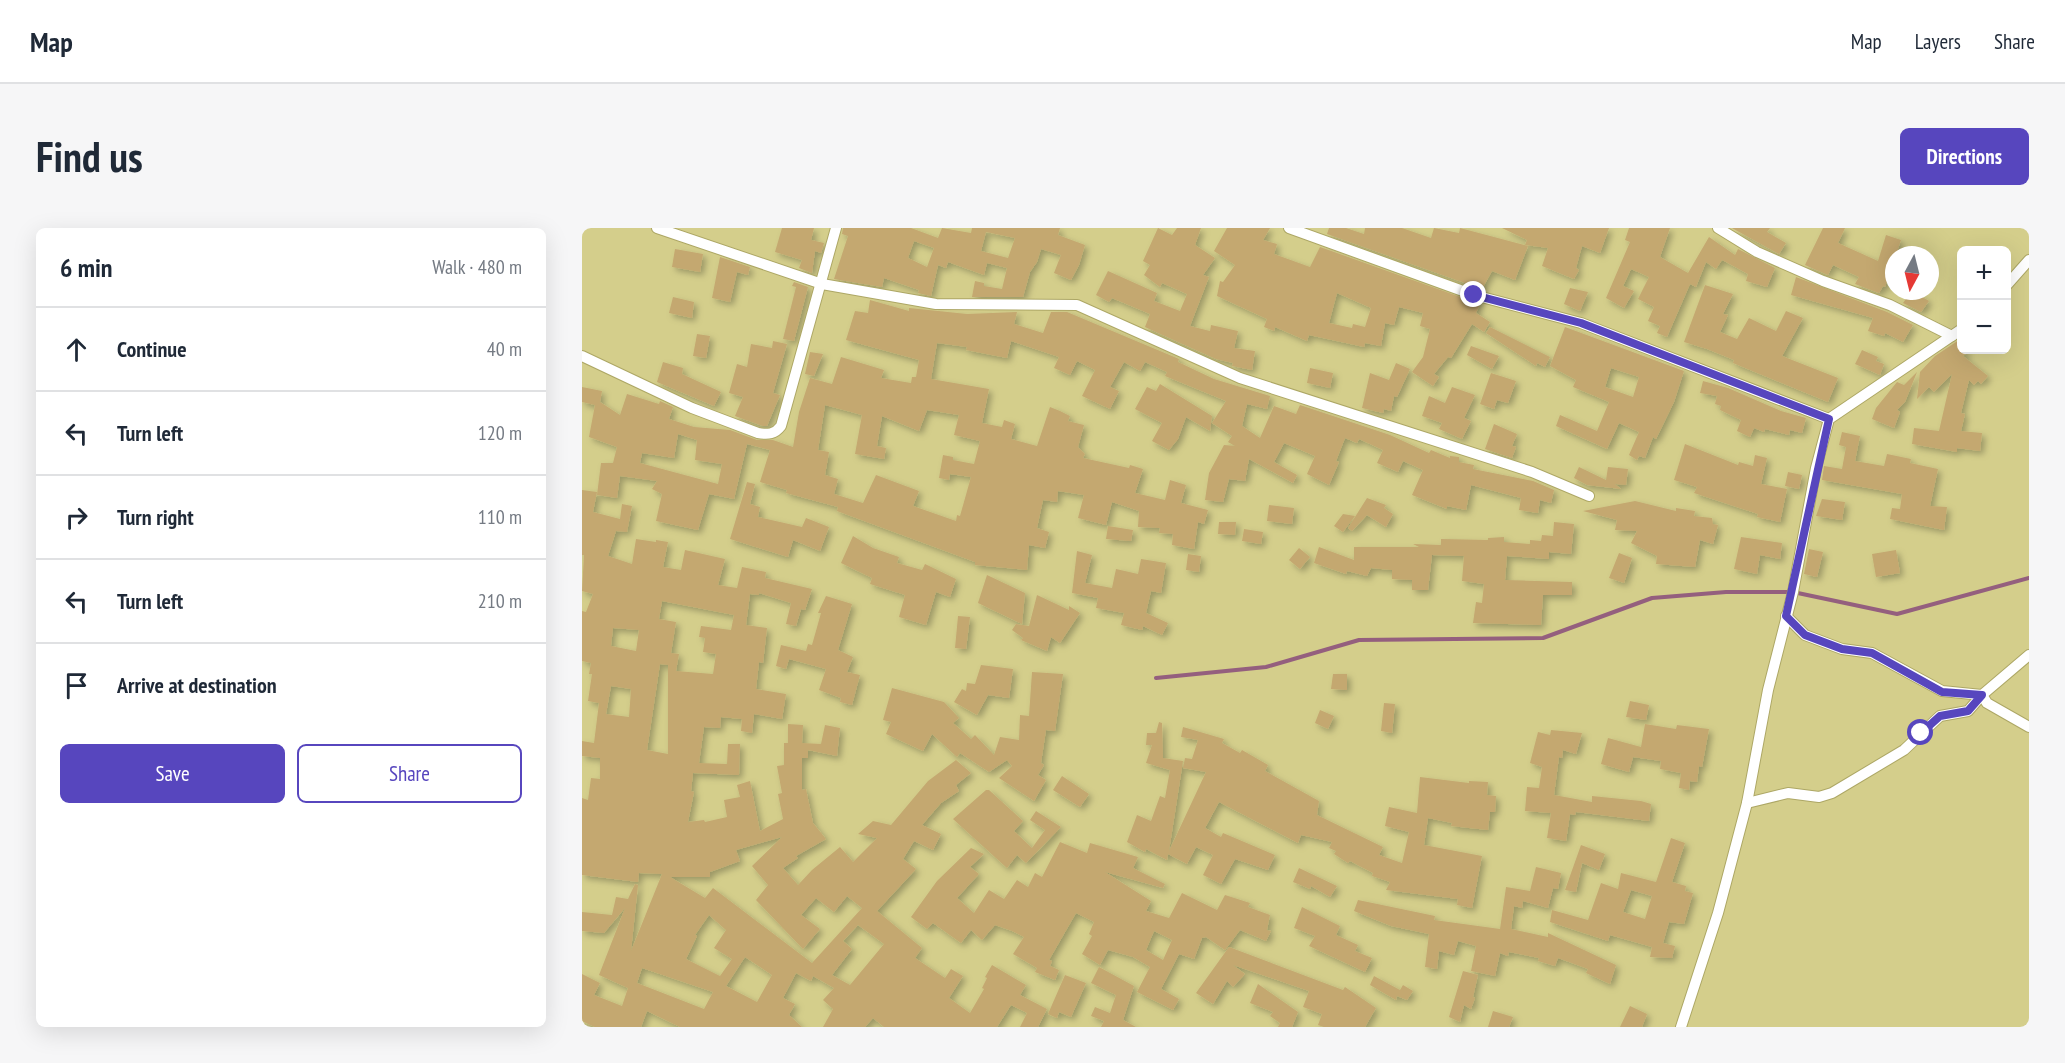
<!DOCTYPE html>
<meta charset="utf-8">
<style>
body{margin:0;font-family:"PT Sans Narrow",sans-serif;background:#f6f6f7;color:#1f2937}
.controls{position:absolute;right:18px;top:18px;display:grid;overflow:hidden;border-radius:9px;box-shadow:0 6px 24px #0002}
.controls button{width:54px;height:54px;display:grid;place-items:center;padding:0;border:0;border-bottom:2px solid #e0e1e3;background:#fff;color:#1f2937;font:30px sans-serif}
.compass{position:absolute;left:1303px;top:18px;width:54px;height:54px;border-radius:50%;background:#fff;box-shadow:0 6px 24px #0002;rotate:187deg}
.stop{position:absolute;width:18px;height:18px;margin:-14px;border:4px solid #5746be;border-radius:50%;background:#fff}
.stop.end{background:#5746be;border-color:#fff;box-shadow:0 2px 6px #0008}
.list{margin:0;padding:0;list-style:none}
h2{display:flex;justify-content:space-between;align-items:center;height:78px;margin:0;padding:0 24px;font-size:26px}
h2 small{font-size:20px;font-weight:400;color:#747a83}
.list li{display:grid;grid-template-columns:39px 1fr auto;gap:18px;align-items:center;box-sizing:border-box;height:84px;padding:0 24px;border-top:2px solid #e0e1e3}
.list b{display:block;font-size:22px;white-space:nowrap}
.list em{font-size:20px;font-style:normal;color:#747a83}
.actions{display:flex;gap:12px;padding:18px 24px}
.actions a{flex:1;padding:14px 0;border:2px solid #5746be;border-radius:9px;text-align:center;font-size:21px;color:#5746be}
.actions .main{background:#5746be;color:#fff}
.icon{flex:none;width:33px;height:33px;fill:none;stroke:currentColor;stroke-width:2;stroke-linecap:round;stroke-linejoin:round}
.map{position:relative;flex:none;width:1447px;height:799px;overflow:hidden;border-radius:9px}
header{display:flex;align-items:center;gap:36px;box-sizing:border-box;height:84px;padding:0 30px;background:#fff;border-bottom:2px solid #e0e1e3}
header strong{font-size:28px}
nav{display:flex;gap:33px;margin-inline-start:auto;font-size:21px}
.intro{display:flex;align-items:center;justify-content:space-between;box-sizing:border-box;height:144px;padding:0 36px}
h1{margin:0;font-size:42px}
.button{padding:15px 27px;border-radius:9px;background:#5746be;color:#fff;font-size:21px;font-weight:700}
main{display:flex;gap:36px;padding:0 36px}
aside{flex:1;background:#fff;border-radius:9px;box-shadow:0 6px 24px #0002}
.map>svg:first-child{display:block}
</style>
<header>
<strong>Map</strong>
<nav><a>Map</a><a>Layers</a><a>Share</a></nav>
</header>
<div class="intro"><h1>Find us</h1><a class="button">Directions</a></div>
<main>
<aside>
<h2>6 min<small>Walk · 480 m</small></h2>
<ul class="list">
<li><svg class="icon" aria-label="ahead" viewBox="0 0 24 24"><path d="M12 20V5M6 11l6-6 6 6"/></svg><div><b>Continue</b></div><em>40 m</em></li>
<li><svg class="icon" aria-label="left" viewBox="0 0 24 24"><path d="M17 20v-9H6M10 6l-5 5 5 5"/></svg><div><b>Turn left</b></div><em>120 m</em></li>
<li><svg class="icon" aria-label="right" viewBox="0 0 24 24"><path d="M7 20v-9h11M14 6l5 5-5 5"/></svg><div><b>Turn right</b></div><em>110 m</em></li>
<li><svg class="icon" aria-label="left" viewBox="0 0 24 24"><path d="M17 20v-9H6M10 6l-5 5 5 5"/></svg><div><b>Turn left</b></div><em>210 m</em></li>
<li><svg class="icon" aria-label="arrive" viewBox="0 0 24 24"><path d="M6 21V4h12l-3 4 3 4H6"/></svg><div><b>Arrive at destination</b></div></li>
</ul>
<div class="actions"><a class="main">Save</a><a>Share</a></div>
</aside>
<div class="map">
<svg width="1447" height="799" viewBox="0 0 1447 799">
<defs>
<filter id="shadow"><feDropShadow dx="3.5" dy="3.5" stdDeviation="3" flood-color="#0004"/></filter>
</defs>
<rect width="100%" height="100%" fill="#d4ce8b"/>
<g fill="none" stroke-linecap="round" stroke-linejoin="round">
<!-- stream -->
<path stroke="#945f7e" stroke-width="4" d="M574,450L684,439L777,412L961,410L1070,370L1144,364H1211L1315,386L1447,350"/>
</g>
<!-- building -->
<g fill="#c4a870" fill-rule="evenodd" filter="url(#shadow)">
<path d="M200,0H232L229,12L242,15L239,25L233,23L230,45L217,40L220,32L193,24Z"/>
<path d="M261,0H329L356,10L360,0L389,5L390,0H478L476,7L503,17L497,37L489,52L472,45L479,27L459,21L455,34L448,44L441,69H390L393,53L402,55V58L420,61L425,40L405,35L402,47L366,34L364,40L356,37L349,68L336,65L337,62L302,50L300,59L252,51L266,8L260,6ZM404,4L433,10L426,30L399,23ZM332,13L352,20L345,39L326,30Z"/>
<path d="M576,0L590,7L595,0H619L613,17L633,30L621,47L627,49L608,98L628,103L629,97L656,103L652,120L673,123L670,142L650,138L651,135L634,131L563,99L568,86L530,70L527,74L514,67L526,43L575,65L572,73L598,83L605,66L580,55L578,59L562,47L568,37L561,33Z"/>
<path d="M645,0H688L681,12L695,16L692,26L728,39L738,19L898,76L894,85L908,94L902,104L890,96L869,130L866,129L852,146L857,149L851,158L830,144L841,129L848,101L838,98L841,85L817,79L812,97L803,95L799,118L783,115L782,119L727,107L725,113L693,99L692,103L682,99L685,91L635,68L638,53L641,54L653,37L632,23ZM755,65L789,80L783,99L771,96L770,100L747,95Z"/>
<path d="M747,0H764L782,6L783,0H820L849,10L852,0L877,5L878,0L946,18L933,52L910,43L900,61L745,6Z"/>
<path d="M920,0H1027L1018,25L1000,18L994,40L997,42L992,51L960,38L966,20L943,17L945,12Z"/>
<path d="M1047,0H1088L1078,29L1106,45L1127,9L1153,27L1156,21L1193,40L1185,59L1164,53L1166,46L1144,34L1140,32L1134,41L1124,34L1114,59L1108,56L1085,109L1075,105L1078,98L1066,93L1072,79L1056,71L1067,49L1049,41L1041,58L1052,63L1042,80L1024,70L1048,14L1043,12Z"/>
<path d="M1150,0H1188L1185,4L1204,15L1197,26Z"/>
<path d="M1241,0H1263L1256,15L1296,33L1304,7L1319,12L1303,59L1301,58L1297,65L1273,56L1277,49L1251,37L1246,47L1223,37Z"/>
<path d="M93,21L121,26L118,44L90,39Z"/>
<path d="M138,29L168,39L166,47L155,44L148,74L130,70Z"/>
<path d="M1214,49L1305,84L1331,97L1321,114L1303,105L1302,108L1286,103L1291,90L1209,67Z"/>
<path d="M212,54L226,59L212,113L201,111L214,59L210,58Z"/>
<path d="M1123,57L1151,66L1141,86L1146,87L1138,104L1155,111L1167,90L1194,103L1204,83L1221,90L1200,128L1256,150L1246,174L1151,135L1152,132L1125,121L1102,114Z"/>
<path d="M988,60L1006,64L998,83L982,76Z"/>
<path d="M1330,63L1347,73L1339,84L1321,75Z"/>
<path d="M91,69L112,74L110,90L87,85Z"/>
<path d="M288,72L327,83V80L385,86L435,84L432,96L461,105L469,84H485L597,131L596,134L632,151L688,168L685,181L665,176L660,198L678,210L692,178L714,186L718,177L808,207L847,225L849,222L868,230V228L877,229V234L892,237L891,241L951,253L972,262L969,275L958,272L956,285L937,282L939,270L889,257L884,282L865,278V281L830,267L841,242L821,233L816,244L795,235L801,222L777,211L775,215L763,210L754,233L757,234L747,257L725,246L733,228L702,215L692,234L715,247L711,255L667,231L663,253L647,251L641,274L623,272L627,245L642,217L653,218L646,214L650,208L630,195L644,173L583,148L585,144L563,134L558,143L542,134L528,159L537,163L528,181L500,168L513,142L495,133L488,147L472,140L477,129L429,113L425,130L384,122L385,119L355,115L349,151L407,161L400,195L420,199L422,192L433,196L429,211L455,218L468,179L478,183L488,188L486,193L502,197L496,219L503,226L501,230L547,240L548,237L561,241L553,265L583,272L588,252L604,257L599,275L626,282L622,296L616,294L612,321L590,317L591,306L577,305L578,300L556,299L557,283L530,274L524,297L496,290L502,267L476,263L475,274L461,272L455,300L467,304L463,320L447,317L445,342L393,337V334L255,283L256,279L204,265L205,262L178,254L188,222L165,216L152,271L127,266L116,302L74,293L80,266L70,261L75,253L38,248L35,270L15,267L19,235H31L35,219L7,209L13,177L0,174V159L20,163L18,174L38,187L45,166L77,176L78,173L91,179L87,191L112,199L148,202L175,212H191L211,219L217,184L228,150L250,156L259,129L302,142L299,150L329,155L330,149H334L337,132L264,112L273,83L286,85ZM243,177L280,187L273,226L302,231L304,220L295,218L300,188L337,203L345,182L377,187L372,207L398,213L392,236L371,232V229L361,227L357,250L367,252L368,246L389,249L378,288L375,287L374,293L331,278L337,263L294,247L281,275L252,266L256,251L243,247L247,224L236,222ZM96,206L115,212L113,232L140,236L136,256L58,235L60,225L92,230Z"/>
<path d="M908,99L968,129L963,139L955,135L954,138L904,105Z"/>
<path d="M983,99L1102,143L1092,174L1074,211L1071,209L1063,230L1057,228L1055,232L1047,227L1057,204L1037,195L1025,221L974,198L978,187L1015,203L1027,174L991,159L994,152L968,138ZM1029,140L1057,149L1051,169L1023,159Z"/>
<path d="M115,106L128,108L124,130L111,128Z"/>
<path d="M1380,110V122H1388L1381,128L1406,148L1399,156L1396,153L1392,157L1387,152L1379,185L1383,186L1379,203L1400,205L1398,223L1375,220V224L1330,216L1332,200L1357,203L1370,146L1352,164L1347,159L1335,171L1338,144L1353,128Z"/>
<path d="M191,113L205,116L191,165L198,167L185,198H181L153,188L161,169L147,165L155,136L165,139L169,116L190,120Z"/>
<path d="M889,118L917,128L910,141L885,127Z"/>
<path d="M1280,122L1296,129L1294,133L1302,136L1298,147L1273,136Z"/>
<path d="M228,124L241,126L232,148L223,146Z"/>
<path d="M81,134L101,140L100,146L139,164L132,178L75,154Z"/>
<path d="M814,135L828,141L815,169L812,168L809,183L802,181L801,185L780,180L788,145L807,152Z"/>
<path d="M728,140L751,145L748,160L725,155Z"/>
<path d="M1335,144L1323,174L1315,182L1318,184L1312,200L1290,191L1294,180L1315,154L1322,157Z"/>
<path d="M909,145L934,153L926,175L915,172L912,181L898,176Z"/>
<path d="M1121,153L1146,160L1199,183L1224,190L1220,205L1208,202L1207,207L1183,201L1182,204L1172,200L1168,209L1155,203L1159,192L1138,182L1139,178L1133,176L1135,168L1118,165Z"/>
<path d="M578,156L630,188L628,203L604,189L596,211L587,222L570,213L580,195L553,181L565,159L574,163Z"/>
<path d="M870,159L893,167L882,190L889,193L880,211L857,201L860,195L840,188L847,168L863,175Z"/>
<path d="M912,196L935,206L930,218L934,219L930,230L903,221Z"/>
<path d="M1260,204L1278,208L1273,233L1302,238L1305,226L1329,231L1328,235L1356,241L1348,278L1365,279L1362,302L1308,291L1310,280L1318,281L1320,266L1240,252L1242,238L1260,241L1264,219L1257,217Z"/>
<path d="M1103,216L1156,237L1157,234L1171,238L1173,227L1185,230L1179,256L1205,261L1198,294L1175,289L1176,286L1112,265L1115,259L1092,252Z"/>
<path d="M997,239L1024,252L1026,239L1046,241L1044,257L1033,256L1039,261L1005,257L992,250Z"/>
<path d="M1206,244L1220,247L1217,261L1203,258Z"/>
<path d="M165,254L173,256L168,276L178,279L176,289L220,299L224,290L247,299L238,323L211,312L206,329L148,311Z"/>
<path d="M0,262L15,264L11,284L38,291L40,276L50,278L45,304L34,303L26,328L50,336L54,311L74,314V312L86,314L81,339L99,342L103,322L143,331L136,357L155,360L160,339L184,344L183,350L230,361L223,382L219,381L214,398L204,396L209,375L177,365V367L168,366L164,397L185,400L181,435L177,434L174,461L204,466L200,491L172,486L170,505L159,503L160,491L139,489L138,500L122,499L117,535L145,536L146,516H158L157,547L111,545L109,563L112,564L106,594L122,592L123,594L145,589L142,572L158,569L155,557L168,553L178,603L201,591L196,566L200,565L195,538L202,537V515H206V496L221,497L220,515L239,516L243,497L258,500L255,528L226,522V530H220V562L224,561L231,595L244,611L214,628L216,630L201,640L216,657L230,642L258,619L271,634L295,610L276,606L291,593L309,597L346,553L374,532L389,545L374,557L377,563L359,575L340,597L359,606L351,622L332,613L321,631L334,641L295,683L340,720L333,730L363,750L369,741L381,748L367,770L388,785L402,761L400,760L405,750L403,749L410,737L444,757L438,767L465,781L456,799H438L445,785L429,777L415,799H302L291,790L283,799H241L251,781L241,772L252,760L231,748L229,753L214,745L201,770L213,776L207,787L220,799H98L65,783L59,799H13L0,793V746L18,755L12,767L40,778L46,760L17,747L43,680L22,705L0,703V684L30,687L34,669L46,671L53,656L56,657L49,723L80,646L57,645L56,654L0,647V570L6,572L9,550L18,551V530L0,528V513L12,515L17,475L6,473L10,446H7L9,435L0,433V383L4,384L11,366L0,363L2,327H0ZM80,373L152,387L149,402L119,398L117,409L123,410L121,424L134,426L131,446L94,443L97,426L89,425L94,394L77,391ZM31,400L57,402L54,423L29,418ZM78,436L86,437V526L65,522ZM29,458L49,461L47,489L24,486ZM200,609L170,638L186,657L174,672L221,721L238,701L219,687L234,670L252,684L265,668L280,680L230,735L131,660L123,670L88,649H128V644L158,633L154,622ZM127,687L144,702L132,720L150,731L138,748L104,731L115,708L113,707ZM276,697L302,716L268,757L250,747L270,721L261,713ZM163,729L190,747L175,774L144,758ZM60,740L131,764L122,781L55,755Z"/>
<path d="M785,270L804,277L802,280L811,286L804,299L785,287L770,303L766,300Z"/>
<path d="M1240,271L1263,274L1260,292L1234,288Z"/>
<path d="M1053,273L1094,283V280L1113,283L1112,288L1130,290L1131,296L1136,297L1131,316L1118,312L1113,339L1074,336L1075,328L1049,315L1055,303L1033,302L1035,292L1001,283Z"/>
<path d="M687,277L712,280L710,296L685,293Z"/>
<path d="M761,286L773,288L761,304L752,298Z"/>
<path d="M637,294H654L653,307L636,306Z"/>
<path d="M972,294L992,296L989,326L967,324V331L925,328L923,352L990,354V367H961L959,397L891,395L894,374L900,375L902,356L880,353L882,328L850,327L846,362H830V352L810,351V342L789,340L785,348L765,343L764,346L732,335L737,319L772,332V319H837L831,316L859,317V311L906,312V310L922,309V314L948,316V312L959,313L960,307L971,308Z"/>
<path d="M526,298L551,302L549,313L524,311Z"/>
<path d="M662,301L681,304L679,316L660,313Z"/>
<path d="M271,308L291,320L317,329L315,335L340,342L343,336L374,351L368,369L354,364L344,397L317,389L323,367L288,356L290,350L259,335Z"/>
<path d="M1159,309L1200,315L1198,331L1178,327L1175,346L1152,341Z"/>
<path d="M717,320L728,329L718,341L707,332Z"/>
<path d="M1227,321L1241,324L1235,349L1222,346Z"/>
<path d="M1314,322L1318,345L1294,349L1290,326Z"/>
<path d="M495,323L510,327L503,355L530,360L534,341L556,346L559,331L584,335L579,365L569,363L564,385L586,395L580,407L561,398L560,402L539,397L542,385L514,380L516,370L490,365Z"/>
<path d="M1037,325L1050,330L1042,355L1027,350Z"/>
<path d="M606,326L619,328L617,344L604,342Z"/>
<path d="M405,347L443,365L440,396L396,375Z"/>
<path d="M455,367L487,382V378L498,385L478,415L469,409L465,423L439,412L441,410L430,402L434,396L447,398Z"/>
<path d="M244,368L270,376L256,422L271,429L265,444L278,447L270,477L258,474L259,470L237,462L244,441L207,431L204,441L194,438L199,417L224,423L226,416L230,417L239,385H236Z"/>
<path d="M376,388L388,389L384,421L373,420Z"/>
<path d="M399,437L431,441L427,470L406,467L395,487L372,474L380,461L384,463L385,455L393,456Z"/>
<path d="M450,444L481,446L473,503L464,502L459,535L462,537L456,547L464,552L452,573L417,550L430,538L425,532L407,544L378,525L375,529L350,506L341,523L304,506L309,494L301,492L310,460L362,474L377,490L371,495L389,511L393,507L412,527L418,509L437,512L438,487L447,488Z"/>
<path d="M751,446H765V462L749,461Z"/>
<path d="M1048,473L1067,477L1064,492L1044,489Z"/>
<path d="M802,475L813,476L810,505L799,503Z"/>
<path d="M738,482L752,488L746,501L733,495Z"/>
<path d="M577,494L580,495L581,530L601,533L587,623L624,544L601,540L603,530L610,531L616,512L599,509L601,499L642,511L640,515L658,525L660,522L686,537L683,543L737,573L735,587L801,619L797,627L820,635L827,604L803,598L807,579L835,585L838,549L887,555V553L906,554L905,567L914,568L913,584H908L906,602L869,598L870,595L846,590L842,617L900,628L890,680L875,677L876,671L804,662L808,654L790,648L791,645L768,633L766,635L752,626L754,623L747,620L750,614L719,607L716,615L637,574L623,600L639,609L641,605L693,627L686,642L653,631L639,656L621,647L631,627L614,619L605,636L586,626L585,632L564,621L563,624L545,614L555,587L569,593L578,568L583,570L588,542L564,535L570,517H564L565,505H574Z"/>
<path d="M1063,496L1094,501L1095,497L1127,501L1120,539L1117,538L1115,554L1108,553L1107,562L1097,560L1099,545L1078,541L1079,533L1051,529L1047,544L1019,536L1026,510L1059,519Z"/>
<path d="M969,502L1000,505L994,526L981,522L980,530L977,529L972,567L1010,574V568L1059,573L1069,576L1067,593L994,584L993,587L988,586L984,613L965,610L969,585L943,583L945,559L957,560L960,539L948,535L956,504L968,507Z"/>
<path d="M480,548L507,566L498,579L471,562Z"/>
<path d="M404,562H407L441,593L432,603L450,620L463,602L448,592L454,583L479,599L444,635L435,627L425,640L371,591Z"/>
<path d="M1089,610L1103,615L1090,654L1104,658L1103,663L1111,665L1102,696L1087,694L1081,715L1093,718L1090,730L1068,729L1070,719L1028,707L1026,713L968,694L970,682L1006,692L1019,655L1036,661L1039,645L1074,654ZM1049,662L1070,668L1063,691L1041,684Z"/>
<path d="M478,614L505,625L508,615L556,629L551,640L583,656L581,660L523,644L569,673L564,683L587,690L600,665L635,682L643,667L668,675L666,679L688,687L685,702L689,703L684,713L658,702L643,722L624,709L620,710L612,731L597,726L579,761L597,771L591,782L555,764L568,739L551,729L526,722L518,737L500,726L510,708L507,706L512,694L494,685L467,732L470,733L468,738L477,742L473,752L453,744L455,740L431,726L442,709L430,703L413,697L400,712L389,702L379,715L351,695L345,701L329,689L355,653L389,620L402,626L388,639L397,646L375,670L392,685L407,662L422,671L435,652L446,659L453,645L460,649ZM572,703L590,712L581,732L564,722Z"/>
<path d="M999,617L1023,626L1017,642L1000,635L994,664L983,662Z"/>
<path d="M954,639L979,645L976,661L971,660L966,680L941,673L940,680L932,678L929,701L966,709V705L1034,737L1028,756L1004,745L1006,741L976,730L973,738L956,733L957,730L927,724L926,728L918,725L913,748L889,743L894,718L876,713L872,727L857,723L855,741L843,739L847,706L809,698L772,683L776,672L853,688L852,692L918,701L924,659L948,663Z"/>
<path d="M717,640L755,658L748,669L729,658L728,661L711,654Z"/>
<path d="M720,679L758,698L754,707L776,717L773,723L790,730L783,744L727,718L733,708L712,700Z"/>
<path d="M647,719L761,762L763,759L794,780L783,799H742L736,797L740,786L721,779L727,763L651,737L663,746L651,759L645,753L631,776L614,765Z"/>
<path d="M517,739L552,758L541,792L554,799H519L522,793L509,788L513,779L528,785L534,767L509,755Z"/>
<path d="M881,743L896,747L891,769L893,770L889,781L882,777L878,794L867,789Z"/>
<path d="M483,747L504,755L489,789L477,784L475,790L466,786Z"/>
<path d="M792,748L818,762L821,757L831,763L825,772L815,768L814,772L788,757Z"/>
<path d="M676,756L716,784L710,799H696L698,795L688,788L691,784L668,775Z"/>
<path d="M1048,778L1065,786L1060,799H1038Z"/>
<path d="M911,783L931,789L927,799H906Z"/>
</g>
<g fill="none" stroke-linecap="round" stroke-linejoin="round">
<!-- street casing -->
<g stroke="#ada765" stroke-width="12">
<g id="street">
<path d="M75,0L240,56L354,76L495,77L658,150L950,244L1007,268"/>
<path d="M707,0L892,67L999,95L1247,191"/>
<path d="M1136,0L1175,24L1241,53L1308,77L1370,108"/>
<path d="M1424,58L1447,32"/>
<path d="M0,128L110,180L176,205C186,207 193,206 199,198L254,0"/>
<path d="M1204,388L1223,407L1260,421L1290,425L1360,463L1400,467L1405,475L1447,499"/>
<path d="M1165,575L1206,565L1237,569L1250,565L1322,522L1358,488L1386,483L1400,467L1447,427"/>
<path d="M1099,799L1136,685L1165,575L1186,462L1211,364L1234,240L1247,191L1380,101"/>
</g>
</g>
<!-- street -->
<use href="#street" stroke="#fff" stroke-width="10"/>
</g>
<g fill="none" stroke-linecap="round" stroke-linejoin="round">
<!-- route -->
<path stroke="#5746be" stroke-width="8" d="M892,67L999,95L1247,191L1204,388L1223,407L1260,421L1290,425L1360,464L1400,467L1386,483L1358,488L1339,505"/>
</g>
</svg>
<div class="controls">
<button>+</button>
<button>−</button>
</div>
<svg class="compass" viewBox="-18 -18 36 36"><path d="M0-13l5 13h-10z" fill="#e53935"/><path d="M0 13l5-13h-10z" fill="#747a83"/></svg>
<div class="stop" style="left:1339px;top:505px"></div>
<div class="stop end" style="left:892px;top:67px"></div>
</div>
</main>
